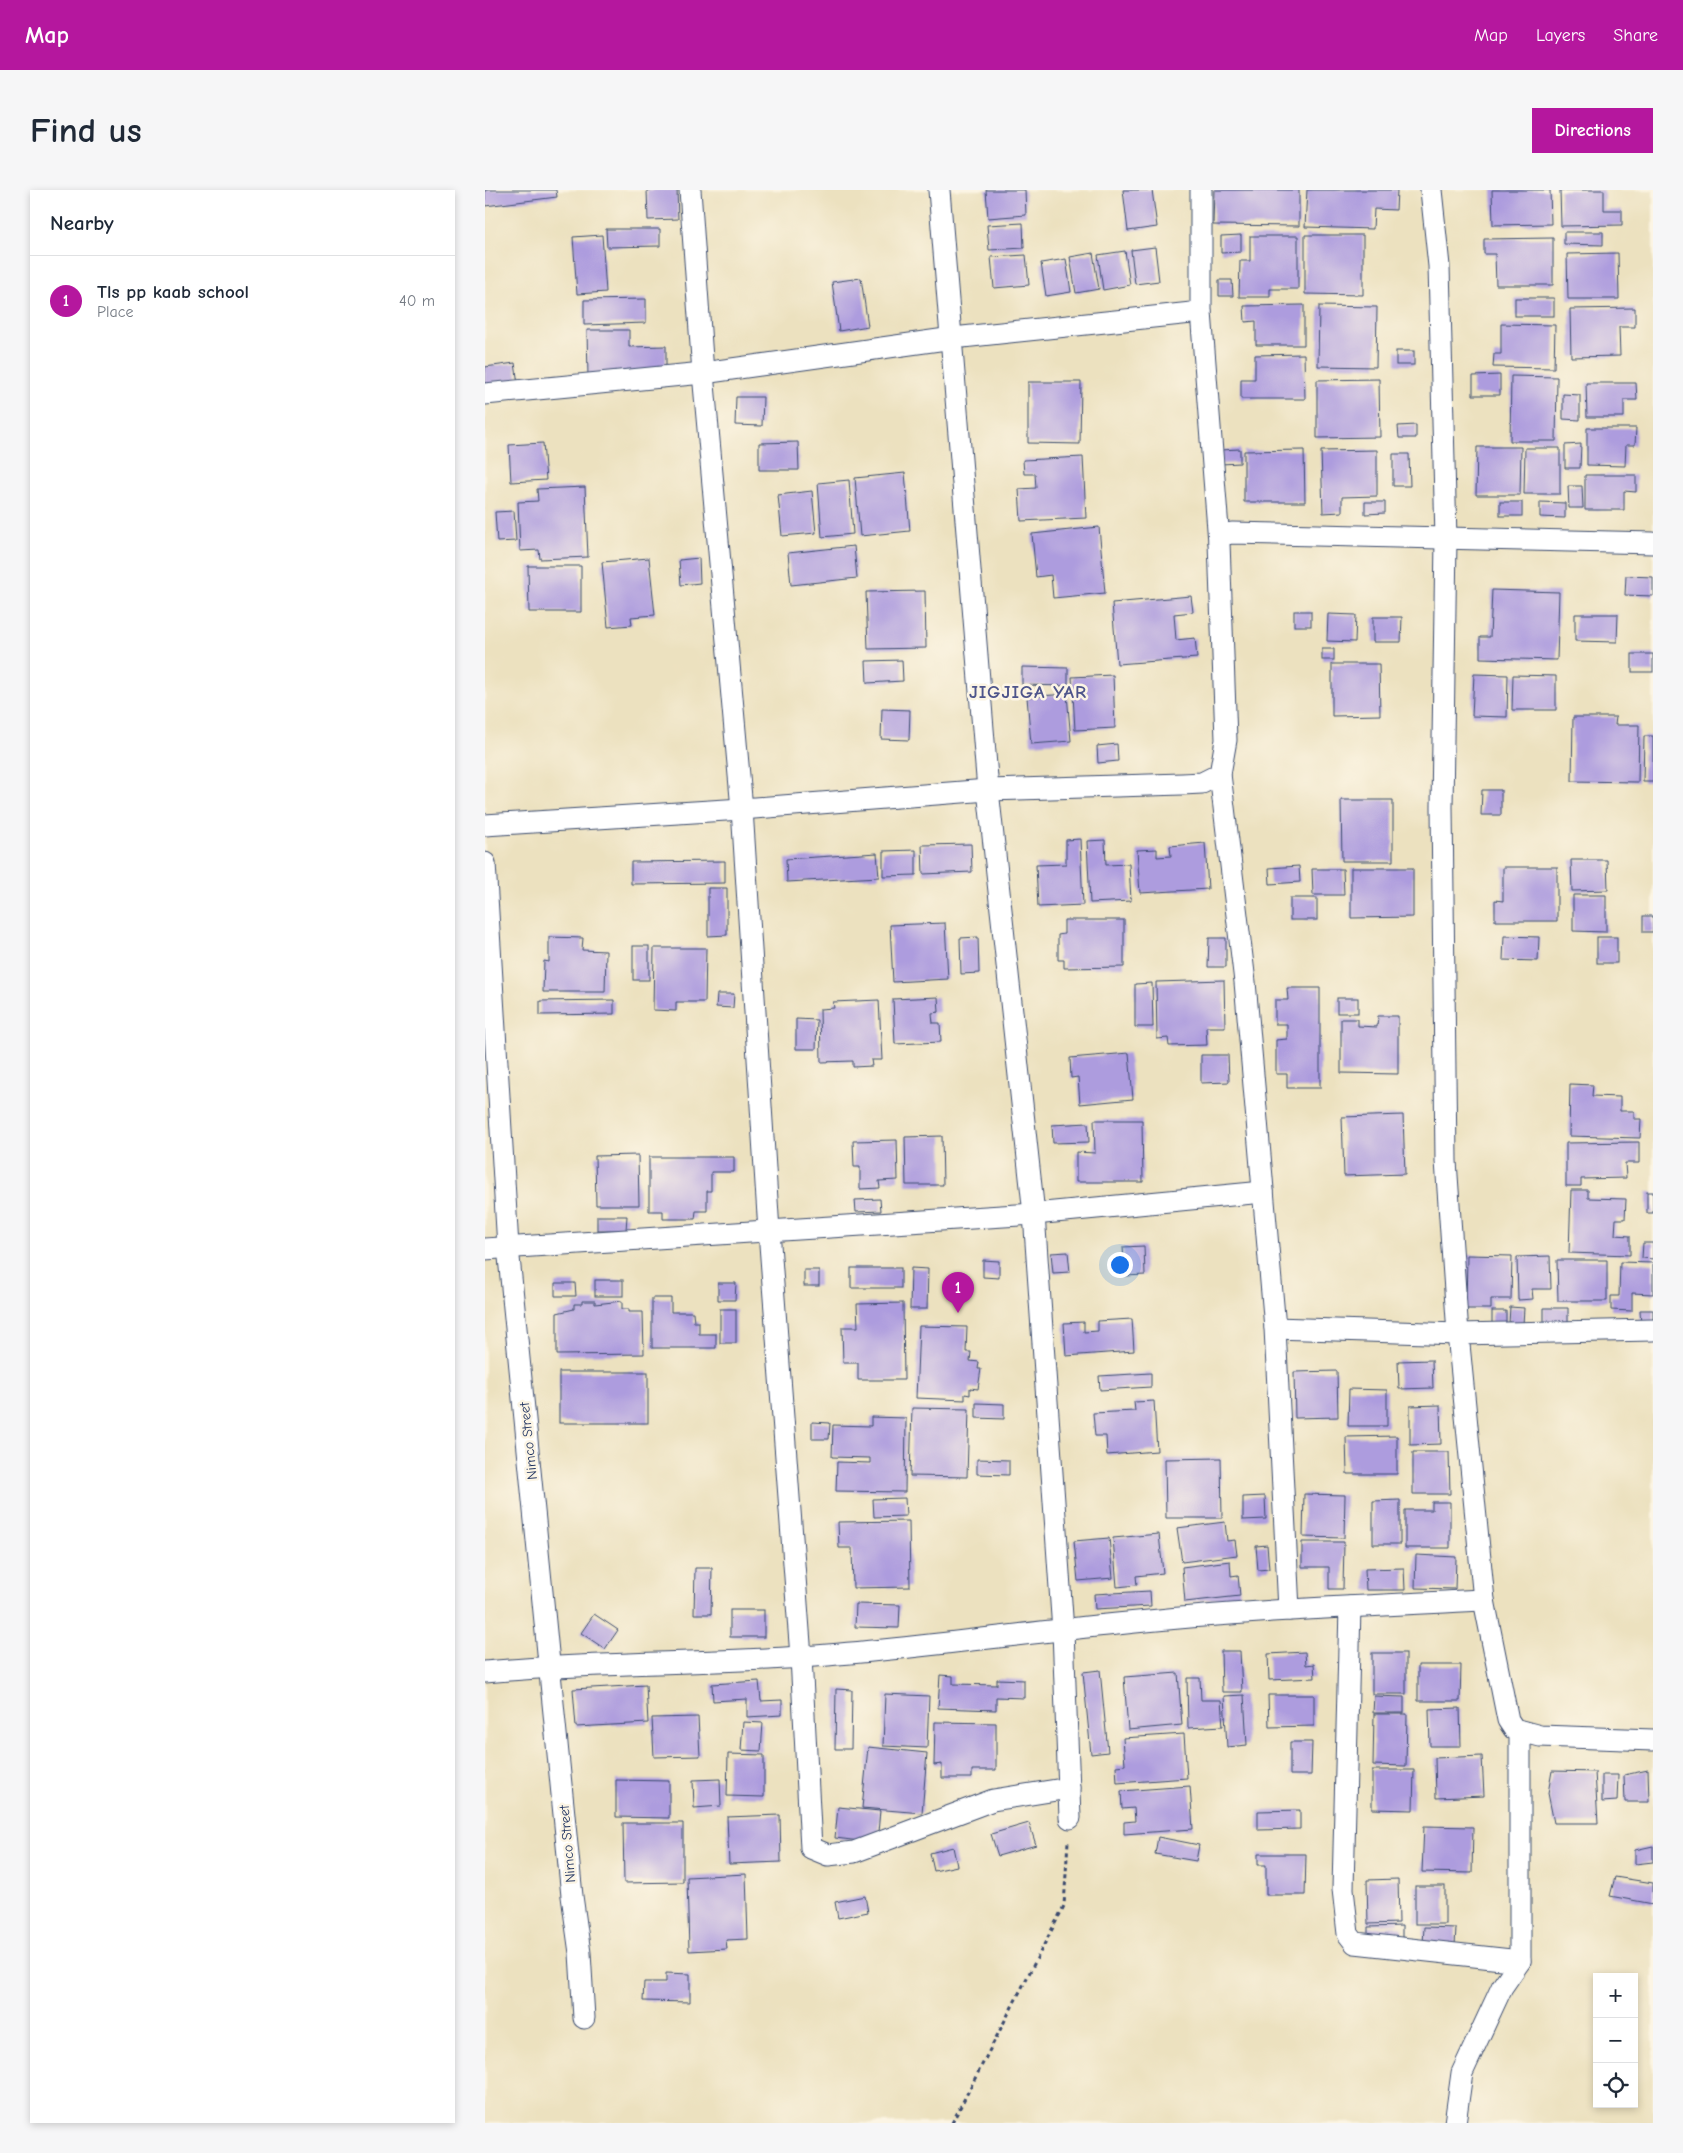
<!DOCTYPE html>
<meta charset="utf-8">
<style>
body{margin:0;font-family:"Comic Neue",sans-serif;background:#f6f6f7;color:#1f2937}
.controls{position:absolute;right:15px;bottom:15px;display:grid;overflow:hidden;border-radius:0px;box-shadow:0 2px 8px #0003}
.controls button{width:45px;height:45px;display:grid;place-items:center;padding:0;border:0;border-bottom:1px solid #e0e1e3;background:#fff;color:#1f2937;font:25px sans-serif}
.you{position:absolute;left:634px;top:1074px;width:18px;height:18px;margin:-12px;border:4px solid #fff;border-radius:50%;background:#1a73e8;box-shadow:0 0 0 8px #1a73e833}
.badge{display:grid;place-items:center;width:32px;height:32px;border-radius:50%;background:#b5179e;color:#fff;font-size:16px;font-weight:700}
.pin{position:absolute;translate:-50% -41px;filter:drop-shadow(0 1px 2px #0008)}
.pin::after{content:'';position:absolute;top:26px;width:18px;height:15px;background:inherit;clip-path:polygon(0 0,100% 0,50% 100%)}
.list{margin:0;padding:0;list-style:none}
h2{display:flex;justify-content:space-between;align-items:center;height:65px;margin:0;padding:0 20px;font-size:21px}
h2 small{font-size:16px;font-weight:400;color:#747a83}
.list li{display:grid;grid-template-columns:32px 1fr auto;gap:15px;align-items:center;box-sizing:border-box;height:90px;padding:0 20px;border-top:1px solid #e0e1e3}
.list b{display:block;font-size:19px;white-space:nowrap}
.list p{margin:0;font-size:16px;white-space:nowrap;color:#747a83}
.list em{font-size:16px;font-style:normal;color:#747a83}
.icon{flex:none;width:28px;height:28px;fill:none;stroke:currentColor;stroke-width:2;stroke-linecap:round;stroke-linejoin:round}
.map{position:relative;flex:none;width:1168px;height:1933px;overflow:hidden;border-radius:0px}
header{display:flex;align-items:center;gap:30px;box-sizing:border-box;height:70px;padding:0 25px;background:#b5179e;color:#fff}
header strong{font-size:24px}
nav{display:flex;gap:28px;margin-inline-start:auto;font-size:18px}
.intro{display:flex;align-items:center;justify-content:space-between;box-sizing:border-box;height:120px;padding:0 30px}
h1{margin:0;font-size:35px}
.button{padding:12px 22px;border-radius:0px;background:#b5179e;color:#fff;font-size:18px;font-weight:700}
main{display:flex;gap:30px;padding:0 30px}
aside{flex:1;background:#fff;border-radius:0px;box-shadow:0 2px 8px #0003}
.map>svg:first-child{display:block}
</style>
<header>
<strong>Map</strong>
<nav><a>Map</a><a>Layers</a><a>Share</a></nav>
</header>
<div class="intro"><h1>Find us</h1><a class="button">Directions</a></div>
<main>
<aside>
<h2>Nearby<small></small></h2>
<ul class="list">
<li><span class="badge">1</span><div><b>Tls pp kaab school</b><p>Place</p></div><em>40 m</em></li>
</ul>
</aside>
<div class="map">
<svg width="1168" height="1933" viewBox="0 0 1168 1933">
<rect width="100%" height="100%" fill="#fcf5e5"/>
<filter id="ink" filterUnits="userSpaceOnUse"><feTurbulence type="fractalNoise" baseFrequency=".02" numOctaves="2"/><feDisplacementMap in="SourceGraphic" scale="10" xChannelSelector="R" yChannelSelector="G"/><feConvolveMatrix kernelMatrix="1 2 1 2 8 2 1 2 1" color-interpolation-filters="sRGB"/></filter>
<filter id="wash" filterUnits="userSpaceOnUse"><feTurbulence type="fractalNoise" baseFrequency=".0096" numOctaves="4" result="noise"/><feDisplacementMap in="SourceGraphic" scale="20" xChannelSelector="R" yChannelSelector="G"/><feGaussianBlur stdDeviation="1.12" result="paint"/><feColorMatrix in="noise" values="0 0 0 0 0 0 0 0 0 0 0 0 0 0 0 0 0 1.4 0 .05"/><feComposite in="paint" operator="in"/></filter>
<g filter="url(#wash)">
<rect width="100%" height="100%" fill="#ece1bf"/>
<g id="blocks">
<!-- building -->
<g fill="#ad9cde">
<path d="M0,0H71L72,7L0,16Z"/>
<path d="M162,0H192L193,29L163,30Z"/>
<path d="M501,0H540L541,25L503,28Z"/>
<path d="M638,0H667L672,37L643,41Z"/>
<path d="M729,0H814V36L728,35Z"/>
<path d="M822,0H912L911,20L889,19L888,39L820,37Z"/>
<path d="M1007,0H1065L1066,34L1008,35Z"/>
<path d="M1075,0H1119V20H1137V35L1076,36Z"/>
<path d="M538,33L539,58L504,60L502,35Z"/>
<path d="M121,39H175V56L122,57Z"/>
<path d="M1079,42H1118V55L1079,54Z"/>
<path d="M117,45L121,102L92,104L88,47Z"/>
<path d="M756,45V62L736,63V46Z"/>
<path d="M820,45H878V105L820,104Z"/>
<path d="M765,46H813V99H785V107H754L755,71H765Z"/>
<path d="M1068,48V95H1011L1010,64H999V49Z"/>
<path d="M670,57L674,91L650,94L646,60Z"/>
<path d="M640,61L645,95L618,100L613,65Z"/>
<path d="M608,63L614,99L591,103L585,67Z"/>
<path d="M1133,63L1134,109H1083L1082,64Z"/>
<path d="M541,65L544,95L509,98L506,67Z"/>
<path d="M581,69L586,102L561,106L556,73Z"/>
<path d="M376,88L383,136L354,141L347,92Z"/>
<path d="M734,90H747L748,106H734Z"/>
<rect x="1030" y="108" width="39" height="18"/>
<path d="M161,109V133L99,135V110Z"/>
<path d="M819,115V155H771V131L760,132L759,116Z"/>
<path d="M834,116L892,117L891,177L833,176Z"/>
<path d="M1150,118V137H1134L1135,166L1086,167L1085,119Z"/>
<path d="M1016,134L1070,135L1069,178L1008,177L1009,164H1016Z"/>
<path d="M102,140H144V157L181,156V184L103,186Z"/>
<rect x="911" y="161" width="18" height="14"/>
<path d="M819,164L820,209H756V189H770V165Z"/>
<path d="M30,173L33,194L0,199V177Z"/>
<path d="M1015,185V205H988V186Z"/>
<path d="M1026,186L1072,187L1071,251H1025Z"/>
<path d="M894,189L895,247L832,248V190Z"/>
<path d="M543,192H596L595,254L543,253Z"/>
<path d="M1101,193H1151L1152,210H1139V227H1102Z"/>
<path d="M1078,204L1095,205V230L1078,229Z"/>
<path d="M251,207H278L277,236L250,235Z"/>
<path d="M931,235V248H914L913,236Z"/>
<path d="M1102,238H1151L1150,255H1141L1140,276L1102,275Z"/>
<path d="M313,252L314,280H274V253Z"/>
<path d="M58,253L61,290L26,292L24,255Z"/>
<path d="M1096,254L1095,278H1080V255Z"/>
<path d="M992,257H1036L1035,305H991Z"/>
<path d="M1040,258H1075V304H1039Z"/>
<path d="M755,259V273L736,274L735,260Z"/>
<path d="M819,260L820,312H759V261Z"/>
<path d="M892,260V306L857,307V322L838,323L836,261Z"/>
<path d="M908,264H924L925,296H908Z"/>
<path d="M598,267L601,328L536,331L534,299L551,298L550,284H539L538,270Z"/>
<path d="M420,283L425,341L375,346L370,288Z"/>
<path d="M1100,285H1151V302L1139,301V320H1100Z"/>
<path d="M364,290L368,344L337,347L333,293Z"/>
<path d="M1083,296H1097L1098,318H1084Z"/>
<path d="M100,297L103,367L55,369L54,360L35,361L33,312L53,311L52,299Z"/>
<path d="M327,301L331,343L297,346L293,305Z"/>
<path d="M880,312H900V323L880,324Z"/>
<rect x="1015" y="312" width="22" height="14"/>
<path d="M1055,312L1080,313V328L1055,327Z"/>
<path d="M29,321L31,351L12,352L10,322Z"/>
<path d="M614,337L620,403L568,408L566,385L551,387L547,344Z"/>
<path d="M369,356L372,388L306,395L303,363Z"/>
<path d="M164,368L170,425L146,427L147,435L123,437L117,372Z"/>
<path d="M214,368L215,393L196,395L194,370Z"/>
<path d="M43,376H96V422H44Z"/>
<path d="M1141,386L1168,387V406L1140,405Z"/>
<path d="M1007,400L1074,402L1072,470L995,468V447H1005Z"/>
<path d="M440,401L441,458L383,459L381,402Z"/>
<path d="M706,406L708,422L689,424L691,450L710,448L712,468L632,474L627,413Z"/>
<rect x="809" y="421" width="17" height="15"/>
<path d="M843,424L871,425L870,452L842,451Z"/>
<path d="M1090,424H1133L1132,452L1090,451Z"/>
<path d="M888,427H917L916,452H888Z"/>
<rect x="837" y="459" width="12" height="11"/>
<rect x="1147" y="464" width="21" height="18"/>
<path d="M417,470L418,491L382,493L381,471Z"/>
<path d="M847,474H894L895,525L847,526Z"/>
<path d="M537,477L583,478V496L537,495Z"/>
<path d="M989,484L1023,485L1022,527L987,526Z"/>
<path d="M628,485L630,538L590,540L587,487Z"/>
<path d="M1028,485L1071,486V520H1027Z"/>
<path d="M582,504L586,551L546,554L542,507Z"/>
<path d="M397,519L425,520L424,550L396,549Z"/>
<path d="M1088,527H1131L1130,535H1154L1153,592L1087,591Z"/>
<path d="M1159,546H1168V592H1158Z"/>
<path d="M632,554L633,571L613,573L612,556Z"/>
<path d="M997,600H1016V625H996Z"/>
<path d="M856,610H908V671H857Z"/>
<path d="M595,649L598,715L553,717L551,675L581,674V650Z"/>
<path d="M620,650L621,675L644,674L646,711L605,713L602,651Z"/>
<path d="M720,653L723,699L655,703L652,660L672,659V667L686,666L685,656Z"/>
<path d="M486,654L487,682L438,684L437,655Z"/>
<path d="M431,660V685L398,686V661Z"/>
<path d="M392,663L394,687L302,692L301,669Z"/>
<path d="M1086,670H1122L1123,700L1087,701Z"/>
<path d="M240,671V693L146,694V672Z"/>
<path d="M814,676L815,692L785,694L784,678Z"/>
<path d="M1018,677H1072V731H1010V710L1018,711Z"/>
<path d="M866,678H928V727L866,728Z"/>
<path d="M827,679H858L859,705H828Z"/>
<path d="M223,698H242V745L223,746Z"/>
<path d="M1088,705H1121V742L1088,741Z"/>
<rect x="805" y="708" width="27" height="22"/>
<rect x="1158" y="726" width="10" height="16"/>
<path d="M579,730H639V777L579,778V770H573V745L579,744Z"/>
<path d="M460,733L463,789L408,792L405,735Z"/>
<path d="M1019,746L1054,747L1053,771L1018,770Z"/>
<path d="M64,747L98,748L97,760L121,761L120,802H58L59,771L64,772Z"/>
<path d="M493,747L494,783L476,784L475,748Z"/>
<rect x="1112" y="747" width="20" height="26"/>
<path d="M724,748H741V777H723Z"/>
<rect x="148" y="756" width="16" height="34"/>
<path d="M169,758H221L220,812H191V821L168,820Z"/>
<path d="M739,790L740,837H721L722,855L684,856L683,848L672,849L671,792Z"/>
<path d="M667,793L668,837H650V794Z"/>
<path d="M802,798H835V898H802V884H791V850L802,849V834H790V810H803Z"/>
<path d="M232,804H249L248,818L231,817Z"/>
<path d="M453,807L454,822L447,823L448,833H455L456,852L410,854L408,809Z"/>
<rect x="852" y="808" width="21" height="15"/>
<path d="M129,810V824L55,825V811Z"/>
<path d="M394,810L397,870H386L387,876L368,877V871L336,872L335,819L349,818L348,812Z"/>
<path d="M893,826H913V884L856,883V829H873V836L892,837Z"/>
<path d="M311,829L332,830L331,859H311Z"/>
<path d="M644,863L648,909L595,914L593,887L586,888L585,868Z"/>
<path d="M716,865H743L744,892L716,893Z"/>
<path d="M1085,894L1108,895L1107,906L1135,907V921H1149V929H1156L1155,948L1084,946Z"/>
<path d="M918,925L920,984L859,986L857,927Z"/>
<path d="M609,930H657L658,992H591V962L610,963Z"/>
<path d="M603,933L604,952L568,953L567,935Z"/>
<path d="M457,946L458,995H421L420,947Z"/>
<path d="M412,950L413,990L394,991L395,998L375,999V977H369L368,951Z"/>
<path d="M1154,952V973H1140L1141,988L1096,989V996H1081V953Z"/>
<path d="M153,965L154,1015H111L110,966Z"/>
<path d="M164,967H249V982H226V1001H222V1021H211L210,1029H178V1021H164Z"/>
<path d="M1086,1000H1103V1008L1141,1009L1140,1029H1131L1130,1045L1145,1046V1065L1084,1063Z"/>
<rect x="1162" y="1002" width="6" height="21"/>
<path d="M395,1009L396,1021L371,1022L370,1010Z"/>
<path d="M112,1026H142L141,1040H112Z"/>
<path d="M1158,1053H1168V1069L1157,1068Z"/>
<path d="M659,1056L660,1085L640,1086L638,1057Z"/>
<path d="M583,1062L585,1082L568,1083L566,1063Z"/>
<path d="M982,1065L1027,1066L1026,1109H1006V1119H981Z"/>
<path d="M1065,1066L1066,1099H1047L1048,1109L1033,1110L1032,1067Z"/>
<path d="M498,1070L514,1071V1088L498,1087Z"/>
<path d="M1072,1070H1122V1111H1073Z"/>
<path d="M1135,1072L1168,1073V1104L1147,1103V1121L1126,1120V1106H1134Z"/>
<rect x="366" y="1078" width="50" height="20"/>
<path d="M426,1078L443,1079L442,1119H425Z"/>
<rect x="319" y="1080" width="15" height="16"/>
<rect x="110" y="1090" width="28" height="16"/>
<path d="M70,1093H90L91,1106H70Z"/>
<path d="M233,1093H251L250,1110H233Z"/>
<path d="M167,1108H186V1122H208L209,1132H214V1144H231V1158H167Z"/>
<path d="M97,1111H110V1114L137,1111V1119H144V1122H158L159,1164L72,1165V1123L89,1119V1114H97Z"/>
<path d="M418,1113L419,1190H373V1173H358L357,1137H373L372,1114Z"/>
<path d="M1025,1117L1039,1118L1038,1134L1024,1133Z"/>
<path d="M1059,1118H1083V1133L1059,1134Z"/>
<rect x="235" y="1119" width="16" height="34"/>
<path d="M1155,1120H1168V1135L1156,1136Z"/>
<rect x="1007" y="1121" width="14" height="14"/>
<path d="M647,1129L649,1161L581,1166L579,1133L599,1132V1142L613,1141V1131Z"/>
<path d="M434,1136L482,1137L481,1162H486L485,1171L494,1172L493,1179H496L493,1199L485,1198V1205L480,1204V1210L431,1208Z"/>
<path d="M947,1170L948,1198L914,1199L913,1171Z"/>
<path d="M852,1181L853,1227L810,1228L809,1182Z"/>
<rect x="74" y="1182" width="89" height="51"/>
<path d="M666,1183V1197L615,1200L614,1186Z"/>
<path d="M864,1199L902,1200V1236H863Z"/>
<path d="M669,1211L672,1261L622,1265L621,1246H610L608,1223L650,1221L649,1212Z"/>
<path d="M491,1213L519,1214V1229L491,1228Z"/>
<path d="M955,1215L956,1254L925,1255V1216Z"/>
<path d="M427,1218L484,1219L482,1287L425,1286Z"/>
<path d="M386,1227L421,1228L420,1302L351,1301L352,1272L385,1273V1268L347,1267L348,1235L386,1236Z"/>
<path d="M327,1232L345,1233L344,1249H327Z"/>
<path d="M912,1246V1284H862L861,1247Z"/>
<path d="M928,1262H964L965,1304H928Z"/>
<path d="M736,1268L737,1328H681L680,1269Z"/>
<path d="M492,1269L524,1270V1285L492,1284Z"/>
<path d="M819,1304L860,1305L859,1348L818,1347Z"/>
<path d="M780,1306L781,1329L758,1330V1307Z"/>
<path d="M420,1308L421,1326L389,1327L388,1309Z"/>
<path d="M915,1310V1354H888V1311Z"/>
<path d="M947,1312H965V1358H920V1320H947Z"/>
<path d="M424,1331L425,1397L368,1398L367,1358H354L353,1332Z"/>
<path d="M740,1332L742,1351L750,1350L752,1365L697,1372L692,1338Z"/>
<path d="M674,1344L678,1383L651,1386L652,1395L632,1397L628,1348Z"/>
<path d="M624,1348L628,1388L593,1391L589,1351Z"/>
<path d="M817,1352H859L858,1399H844V1377H817Z"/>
<path d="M782,1355L784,1379L773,1380L771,1356Z"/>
<path d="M931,1365L971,1367L970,1399L930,1398Z"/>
<path d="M745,1371L746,1386L753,1385L755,1406L700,1412L697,1377Z"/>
<path d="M210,1378H227L226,1424H209Z"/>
<path d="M919,1378L920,1400H881L880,1379Z"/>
<path d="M665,1401L666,1416L610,1419L609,1404Z"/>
<path d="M371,1414L415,1415L414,1438L370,1437Z"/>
<rect x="245" y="1420" width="34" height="27"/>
<path d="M109,1424L133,1440L120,1459L96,1443Z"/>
<path d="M736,1461H755L757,1502H737Z"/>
<path d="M820,1462L821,1475L829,1474L830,1488L784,1490L783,1464Z"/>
<rect x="887" y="1463" width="34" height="41"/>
<path d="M933,1475H976L975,1511H933Z"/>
<path d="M615,1480L623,1562L606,1564L598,1482Z"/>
<path d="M693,1483L697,1535L643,1540L639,1487Z"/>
<path d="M455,1485L468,1486V1494L512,1495V1489L539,1490V1508L511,1507V1520L453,1518Z"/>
<path d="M702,1488H715L716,1510H736L738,1536L703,1538Z"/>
<path d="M274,1491L276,1511L297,1510V1525L262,1527V1509L228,1511L227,1494Z"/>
<path d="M161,1495L163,1533L91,1537L88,1499Z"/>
<path d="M351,1499L367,1500L366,1559H350Z"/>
<path d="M400,1504L444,1506L442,1558L398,1556Z"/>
<path d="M759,1505L762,1555L742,1557L739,1506Z"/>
<path d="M783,1505H829V1536L784,1537Z"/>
<path d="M889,1506L919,1507V1523H888Z"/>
<path d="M975,1518L976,1556H945L944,1519Z"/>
<path d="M889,1524H922L921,1576L888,1575Z"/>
<path d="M213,1527L215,1566L169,1567L167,1528Z"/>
<path d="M258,1532L278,1533L276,1561L256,1560Z"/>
<path d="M450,1532L511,1533V1580H487V1588H457V1574L449,1575Z"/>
<path d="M699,1544L702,1588L632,1593L631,1576L640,1575L638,1548Z"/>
<path d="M805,1552H827L826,1585H805Z"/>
<path d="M383,1557L442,1563L437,1623L377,1618Z"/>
<path d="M243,1564L279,1565V1607L242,1606Z"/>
<path d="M997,1566L999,1606L951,1608L950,1568Z"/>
<path d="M887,1580H929L928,1620L887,1619Z"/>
<path d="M1163,1580L1164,1612H1140L1139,1585Z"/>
<path d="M1067,1581L1110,1582L1113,1633H1069L1063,1603Z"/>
<path d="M1117,1585H1133L1132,1611L1117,1612Z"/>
<path d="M235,1589L236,1616L209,1618L208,1590Z"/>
<path d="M131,1590L184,1591V1628L131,1627Z"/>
<path d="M705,1596L708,1639L639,1644V1632L650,1631L649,1618L637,1619L636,1601Z"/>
<path d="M353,1617L395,1621L392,1653L350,1648Z"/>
<path d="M815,1620V1639L773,1640V1621Z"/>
<path d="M295,1625L296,1672L244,1674L242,1627Z"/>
<path d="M138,1633H198V1692L139,1693Z"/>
<path d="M544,1633L551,1655L513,1666L506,1644Z"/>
<path d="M939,1636L988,1637L987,1683L937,1682Z"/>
<path d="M673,1647L714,1655L711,1671L670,1664Z"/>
<path d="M1168,1656V1672L1150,1674V1660Z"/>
<path d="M468,1657L472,1676L449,1681L445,1663Z"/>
<path d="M773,1664H821L820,1705H781V1675H773Z"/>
<path d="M261,1684L263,1749L241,1750L242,1759L204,1761L202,1687Z"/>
<path d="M1130,1687L1168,1693V1714L1125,1706Z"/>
<path d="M913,1689L914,1733L883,1734L882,1690Z"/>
<rect x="930" y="1696" width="30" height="38"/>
<path d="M380,1706L383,1722L353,1728L350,1712Z"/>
<path d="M917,1736V1749H883V1737Z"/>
<path d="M939,1737L971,1738L970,1755L938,1754Z"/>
<path d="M181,1783L205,1784V1812L158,1811L159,1792H181Z"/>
</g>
</g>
</g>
<g filter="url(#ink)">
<use href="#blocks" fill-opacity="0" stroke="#3a4a6d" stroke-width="1"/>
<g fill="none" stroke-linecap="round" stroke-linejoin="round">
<!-- minor casing -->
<g stroke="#3a4a6d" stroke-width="23">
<g id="minor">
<path d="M205,0L218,183L257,619L284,1041L316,1467L326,1658L343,1665L369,1662L508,1610L584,1598"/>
<path d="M454,0L503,600L549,1024L578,1441L585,1628"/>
<path d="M716,0V122L734,352"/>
<path d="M946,0L954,76L961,349L957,617L961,971L973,1144L999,1410L1023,1530L1029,1539L1055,1546L1168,1550"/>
<path d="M0,204L218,183L468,148L716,122"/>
<path d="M0,635L257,619L503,600L697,594L717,593L735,584"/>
<path d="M0,673L23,1057L87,1706L95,1763L99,1828"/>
<path d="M0,1059L549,1024L778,1002"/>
<path d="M790,1138L973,1144L1168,1140"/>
<path d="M865,1417L858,1699L863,1744L870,1753L1035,1771"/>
<path d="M804,1420L790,1138L760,792L735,584L741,550L734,352L737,345L747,343L1168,353"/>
<path d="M0,1482C105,1472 211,1474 317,1467C422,1460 527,1444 632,1434C754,1421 876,1416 999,1410"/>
<path d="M970,1933L977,1883L1017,1797L1035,1771V1542"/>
</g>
</g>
<!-- path -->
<path stroke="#3a4a6d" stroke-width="3" stroke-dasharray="4 4" stroke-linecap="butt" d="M467,1933L579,1716L583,1651"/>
<!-- minor -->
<use href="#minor" stroke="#fff" stroke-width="21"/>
</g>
</g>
<g text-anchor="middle" stroke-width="5" stroke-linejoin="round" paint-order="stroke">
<!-- street labels -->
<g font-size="14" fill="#1b2f5e" stroke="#fcf5e5">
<text transform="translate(43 1251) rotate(-96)" y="5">Nimco Street</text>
<text transform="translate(82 1654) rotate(-95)" y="5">Nimco Street</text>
</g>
<!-- district labels -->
<g font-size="19" font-weight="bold" letter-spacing="1" fill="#4e558b" stroke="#fcf5e5">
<text x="543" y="508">JIGJIGA YAR</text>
</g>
</g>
</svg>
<div class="controls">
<button>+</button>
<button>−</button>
<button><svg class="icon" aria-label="locate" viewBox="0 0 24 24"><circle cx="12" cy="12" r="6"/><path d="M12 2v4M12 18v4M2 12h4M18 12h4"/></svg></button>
</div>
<div class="you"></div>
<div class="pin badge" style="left:473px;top:1123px">1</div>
</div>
</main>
